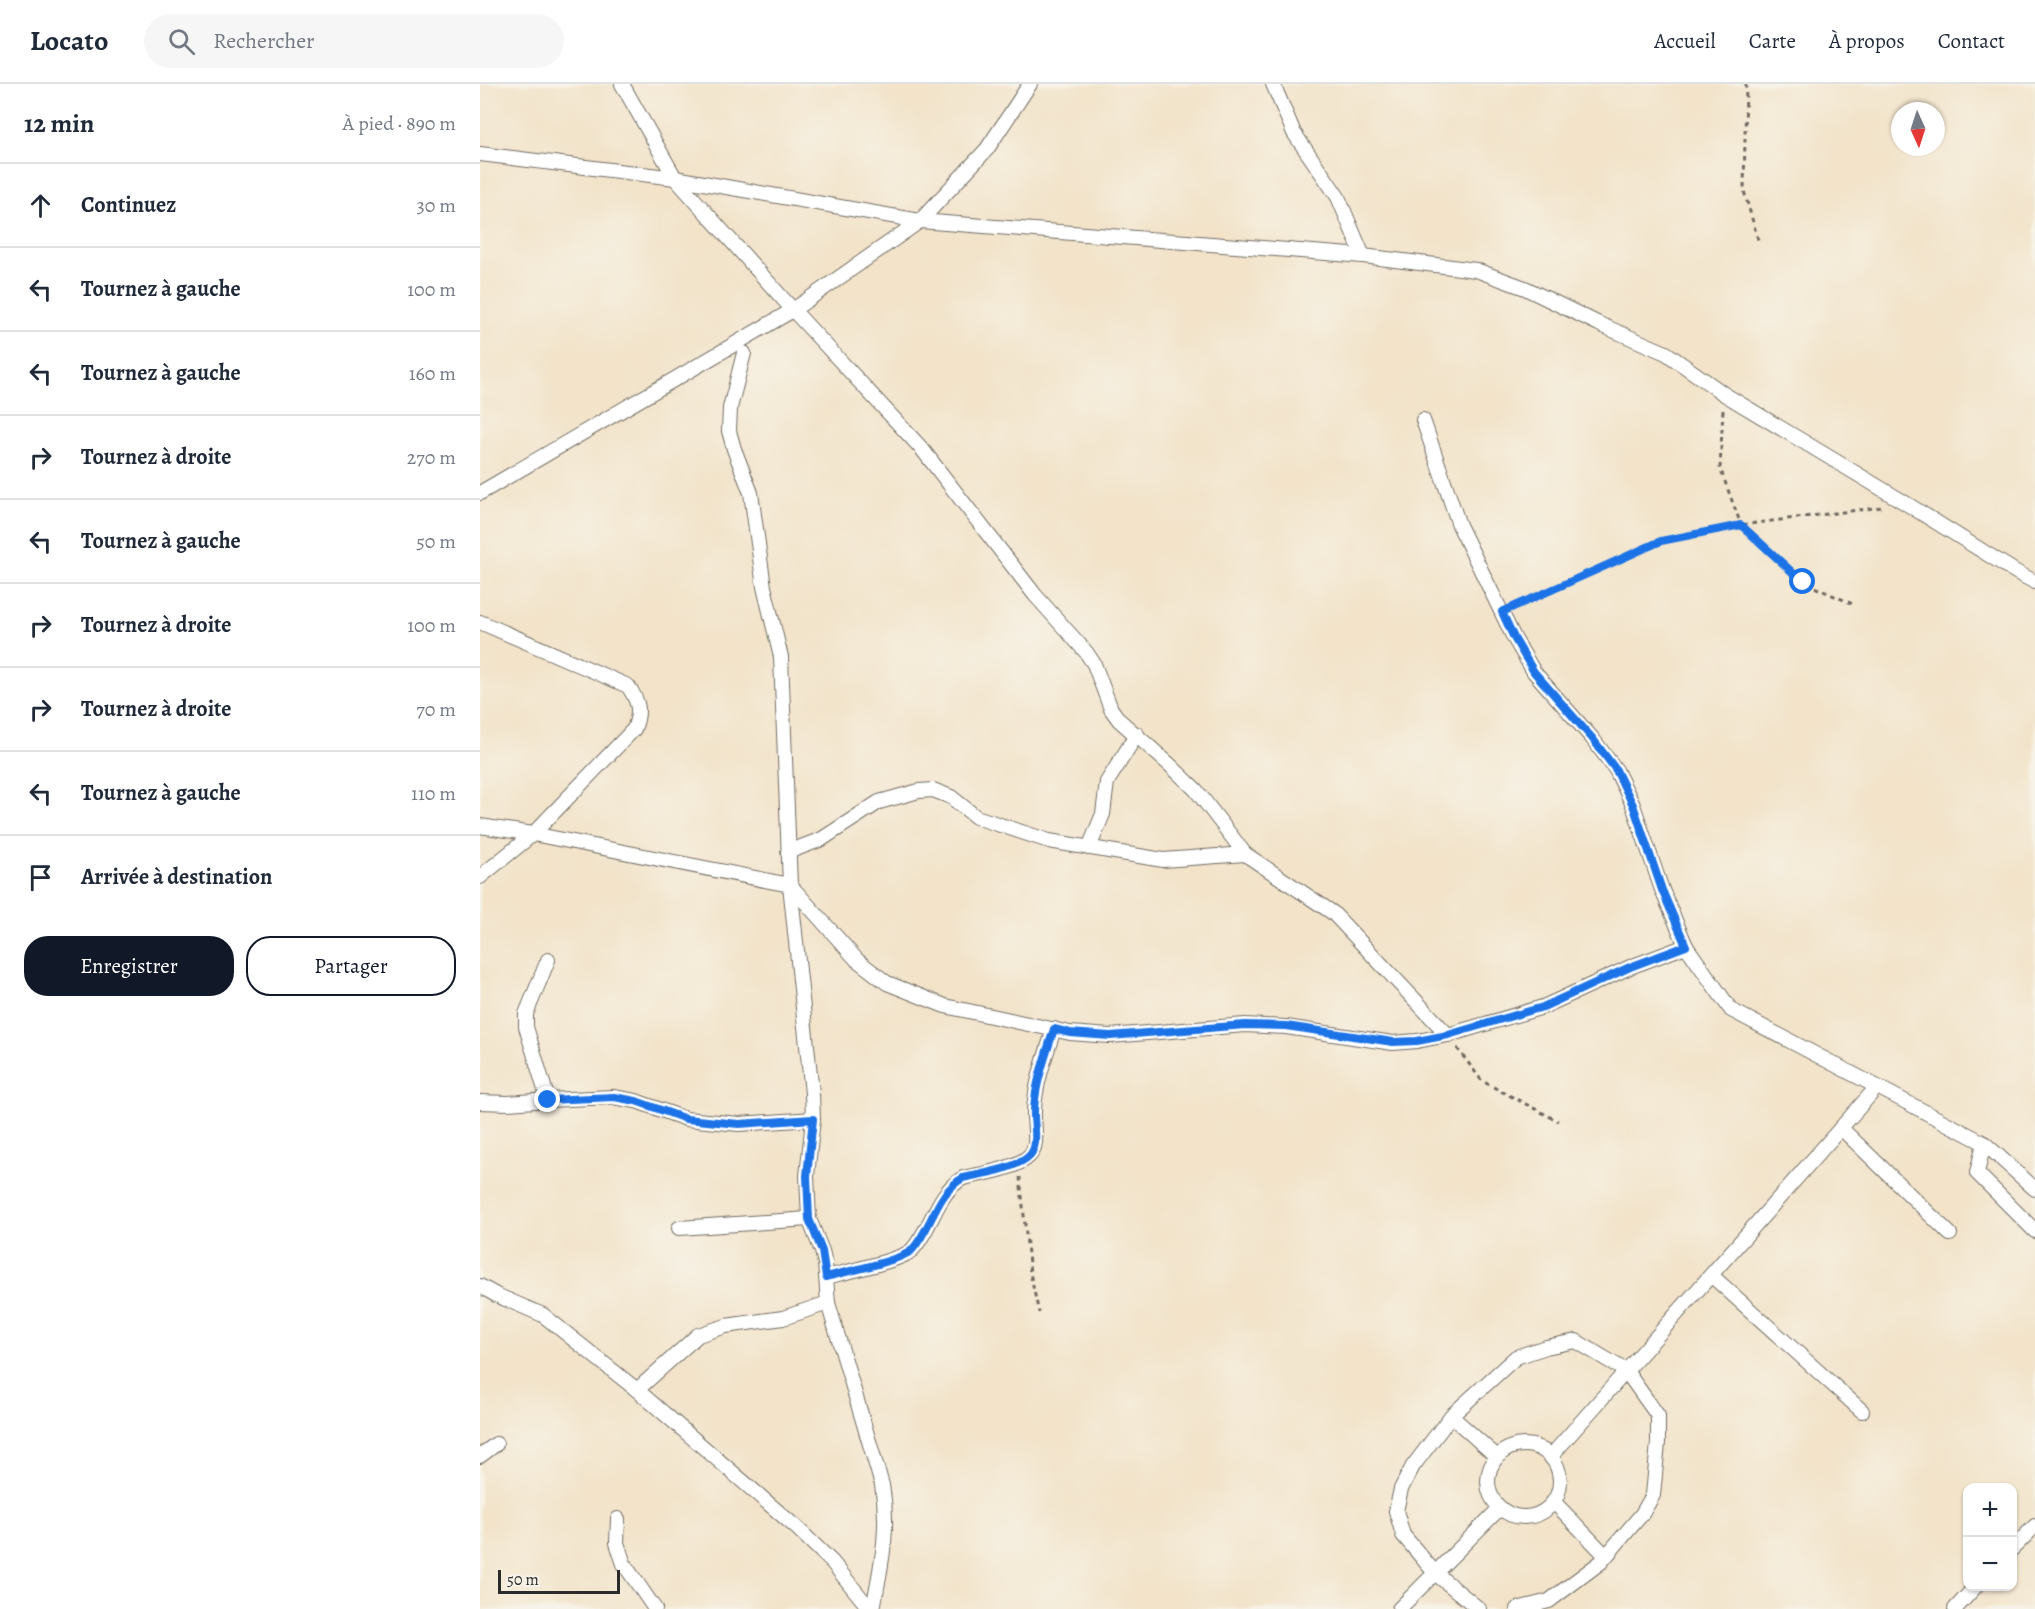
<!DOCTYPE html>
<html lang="fr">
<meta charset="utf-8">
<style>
body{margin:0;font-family:Alegreya,serif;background:#f6f6f7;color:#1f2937}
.controls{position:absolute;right:18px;bottom:18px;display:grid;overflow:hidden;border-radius:12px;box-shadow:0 2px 4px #0004}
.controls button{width:54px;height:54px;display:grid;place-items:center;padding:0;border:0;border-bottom:2px solid #e0e1e3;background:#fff;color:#1f2937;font:30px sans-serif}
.compass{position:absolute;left:1411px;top:18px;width:54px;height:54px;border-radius:50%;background:#fff;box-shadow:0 2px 4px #0004;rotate:177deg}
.scale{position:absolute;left:18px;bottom:15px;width:122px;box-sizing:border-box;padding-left:6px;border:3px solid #2b2b2b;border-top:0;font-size:16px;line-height:21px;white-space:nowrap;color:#2b2b2b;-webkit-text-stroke:4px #f7f3e8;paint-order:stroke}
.stop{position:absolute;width:18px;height:18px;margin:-14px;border:4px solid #1a73e8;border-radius:50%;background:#fff}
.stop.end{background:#1a73e8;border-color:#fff;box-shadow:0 2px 6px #0008}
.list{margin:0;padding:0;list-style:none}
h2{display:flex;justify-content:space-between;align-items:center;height:78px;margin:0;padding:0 24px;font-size:26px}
h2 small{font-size:20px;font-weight:400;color:#747a83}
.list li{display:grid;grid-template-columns:39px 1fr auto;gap:18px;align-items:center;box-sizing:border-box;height:84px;padding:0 24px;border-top:2px solid #e0e1e3}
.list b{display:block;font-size:22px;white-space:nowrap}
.list em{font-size:20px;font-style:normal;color:#747a83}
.actions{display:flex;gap:12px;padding:18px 24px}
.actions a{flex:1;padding:14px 0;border:2px solid #111827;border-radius:24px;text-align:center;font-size:21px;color:#111827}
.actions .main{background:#111827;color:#fff}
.icon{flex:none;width:33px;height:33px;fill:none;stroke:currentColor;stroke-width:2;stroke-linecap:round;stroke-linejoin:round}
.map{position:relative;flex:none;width:1555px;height:1525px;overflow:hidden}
header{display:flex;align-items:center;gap:36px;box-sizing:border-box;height:84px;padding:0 30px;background:#fff;border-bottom:2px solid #e0e1e3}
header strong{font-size:28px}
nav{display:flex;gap:33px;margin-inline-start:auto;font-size:21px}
.search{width:420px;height:54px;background:#f6f6f7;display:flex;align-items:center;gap:15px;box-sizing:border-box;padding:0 21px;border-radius:33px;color:#747a83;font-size:22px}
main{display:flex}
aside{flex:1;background:#fff}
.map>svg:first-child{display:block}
</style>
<header>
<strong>Locato</strong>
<div class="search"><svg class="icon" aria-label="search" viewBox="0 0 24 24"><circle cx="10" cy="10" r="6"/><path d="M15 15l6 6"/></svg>Rechercher</div>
<nav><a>Accueil</a><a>Carte</a><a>À propos</a><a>Contact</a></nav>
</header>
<main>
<aside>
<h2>12 min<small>À pied · 890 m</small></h2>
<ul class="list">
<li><svg class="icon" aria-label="ahead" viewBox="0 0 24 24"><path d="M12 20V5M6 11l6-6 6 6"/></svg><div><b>Continuez</b></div><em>30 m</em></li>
<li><svg class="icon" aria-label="left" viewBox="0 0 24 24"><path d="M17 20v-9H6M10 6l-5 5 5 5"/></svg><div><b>Tournez à gauche</b></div><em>100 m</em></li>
<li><svg class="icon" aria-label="left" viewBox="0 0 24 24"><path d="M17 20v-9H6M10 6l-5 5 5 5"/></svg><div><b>Tournez à gauche</b></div><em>160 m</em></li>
<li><svg class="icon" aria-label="right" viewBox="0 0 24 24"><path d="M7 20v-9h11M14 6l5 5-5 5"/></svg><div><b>Tournez à droite</b></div><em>270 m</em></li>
<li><svg class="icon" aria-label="left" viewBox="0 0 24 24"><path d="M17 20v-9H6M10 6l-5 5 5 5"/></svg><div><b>Tournez à gauche</b></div><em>50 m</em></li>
<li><svg class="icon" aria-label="right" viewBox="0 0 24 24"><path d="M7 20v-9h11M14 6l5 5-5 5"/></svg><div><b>Tournez à droite</b></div><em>100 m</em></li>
<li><svg class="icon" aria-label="right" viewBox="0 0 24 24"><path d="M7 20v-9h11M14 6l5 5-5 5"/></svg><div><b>Tournez à droite</b></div><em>70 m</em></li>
<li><svg class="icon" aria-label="left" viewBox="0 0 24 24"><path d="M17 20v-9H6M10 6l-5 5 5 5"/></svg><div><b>Tournez à gauche</b></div><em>110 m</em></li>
<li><svg class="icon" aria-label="arrive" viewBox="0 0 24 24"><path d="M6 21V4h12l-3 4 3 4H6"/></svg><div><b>Arrivée à destination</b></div></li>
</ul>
<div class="actions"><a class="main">Enregistrer</a><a>Partager</a></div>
</aside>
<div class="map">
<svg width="1555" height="1525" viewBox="0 0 1555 1525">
<rect width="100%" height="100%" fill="#f7f3e8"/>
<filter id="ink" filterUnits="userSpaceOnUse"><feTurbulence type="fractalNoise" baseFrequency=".0167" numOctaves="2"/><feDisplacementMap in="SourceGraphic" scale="12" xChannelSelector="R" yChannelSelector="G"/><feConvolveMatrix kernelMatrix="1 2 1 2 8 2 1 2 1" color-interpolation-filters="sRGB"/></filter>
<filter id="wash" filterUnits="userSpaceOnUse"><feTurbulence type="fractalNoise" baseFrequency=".008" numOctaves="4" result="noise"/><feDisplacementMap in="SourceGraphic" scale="24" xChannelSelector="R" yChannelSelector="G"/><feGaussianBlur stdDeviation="1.35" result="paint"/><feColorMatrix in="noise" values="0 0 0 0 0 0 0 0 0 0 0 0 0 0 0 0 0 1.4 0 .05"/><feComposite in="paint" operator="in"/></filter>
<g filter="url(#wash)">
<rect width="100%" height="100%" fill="#f2e3c9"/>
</g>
<g filter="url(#ink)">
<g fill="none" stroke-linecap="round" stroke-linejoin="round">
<!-- minor casing -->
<g stroke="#716b62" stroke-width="16">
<g id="minor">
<path d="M142,0L195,94L313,226L442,365L555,511L606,568L614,580L631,625L639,636L690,681L716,706L765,770L853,829L968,951"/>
<path d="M793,0L814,49L858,113L883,172"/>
<path d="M0,70L195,94L440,137L883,172L996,186L1045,204L1119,240L1186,269L1244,310L1427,420L1536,488L1555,498"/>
<path d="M264,269L250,324L249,347L254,365L271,409L284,503L301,573L310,801L377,876L407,899L465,922L590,949L630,952L765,941L806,943L913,959L937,957L968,951L1063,923L1150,883L1206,862"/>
<path d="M943,336L979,441L1034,554L1054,588L1112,654L1136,686L1153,721L1182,806L1206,862L1251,926L1504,1059L1555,1105"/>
<path d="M0,409L313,226L440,137L507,65L550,0"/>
<path d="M0,538L148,602C159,618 161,627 154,645L53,750L0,793"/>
<path d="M0,742L53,750L310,801L332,1009L333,1035L327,1092L329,1135L342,1167L345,1179L348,1219L402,1401C410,1446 401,1481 393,1525"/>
<path d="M609,764L623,730L627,698L657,650"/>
<path d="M308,768L342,755L399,718L439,707L453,706L471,713L496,733L569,757L683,776L765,770"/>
<path d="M68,876L46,930V943L68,1016L133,1013L156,1017L206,1035L259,1040L333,1035"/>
<path d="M0,1018L28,1019L68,1016"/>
<path d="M1361,1044L1470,1150"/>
<path d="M1504,1059L1497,1089L1555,1147"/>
<path d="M199,1144L329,1135"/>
<path d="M1231,1191L1382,1327"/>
<path d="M347,1193C364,1188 421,1177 432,1166C452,1145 456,1109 483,1094C501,1090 536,1085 549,1072C560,1062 553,1040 554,1027C555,999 566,971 574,945"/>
<path d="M0,1202L16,1211L63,1231L157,1306L318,1445L352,1478L390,1525"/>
<path d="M157,1306L218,1251L246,1242L303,1234L348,1219"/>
<path d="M971,1332L1016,1372"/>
<circle cx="1044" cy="1397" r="36"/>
<path d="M0,1372L16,1360"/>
<path d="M1071,1372L1397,1003"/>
<path d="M1074,1418L1126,1472"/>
<path d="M138,1435L137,1459L144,1480L175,1525"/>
<path d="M1532,1465L1555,1442"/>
<path d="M919,1525L1019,1425"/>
<path d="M999,1525L955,1489L923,1451L916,1427L921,1405L933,1382L971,1332L1036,1273L1066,1263L1096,1257L1146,1287L1178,1332V1359L1173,1411L1162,1430L1121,1478L1069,1517L1037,1525"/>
<path d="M1475,1525L1496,1502"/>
</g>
</g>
<!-- path -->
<g stroke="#716b62" stroke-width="3" stroke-dasharray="4.5 4.5" stroke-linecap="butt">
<path d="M1266,0L1264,107L1279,159"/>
<path d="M1243,326L1240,384L1261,441L1323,498L1375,521"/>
<path d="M1035,522L1181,457L1261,441L1402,423"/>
<path d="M977,964L1002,997L1078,1037"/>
<path d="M540,1093L550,1189L559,1229"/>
</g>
<!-- minor -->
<use href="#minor" stroke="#fff" stroke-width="14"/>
</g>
</g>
<g fill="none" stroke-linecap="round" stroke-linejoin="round" filter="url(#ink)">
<!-- route -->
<path stroke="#1a73e8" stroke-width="8" d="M68,1016L134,1013L156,1017L206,1035L259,1040L333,1035L327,1092L329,1135L342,1167L346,1193C364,1188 421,1177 432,1166C452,1144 456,1109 483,1094C501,1090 536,1085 549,1072C560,1062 553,1040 554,1027C555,999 566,971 574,945L590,949L630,952L765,941L806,942L913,958L937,957L968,951L1063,923L1150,883L1206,862L1182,806L1153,721L1136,686L1112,654L1054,588L1034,554L1022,528L1181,457L1261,441L1323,498"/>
</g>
</svg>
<div class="controls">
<button>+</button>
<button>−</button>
</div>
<svg class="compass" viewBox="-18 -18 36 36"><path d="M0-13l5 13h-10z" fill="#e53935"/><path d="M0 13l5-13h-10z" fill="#747a83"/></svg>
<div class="scale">50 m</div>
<div class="stop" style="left:1323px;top:498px"></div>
<div class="stop end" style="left:68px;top:1016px"></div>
</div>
</main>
